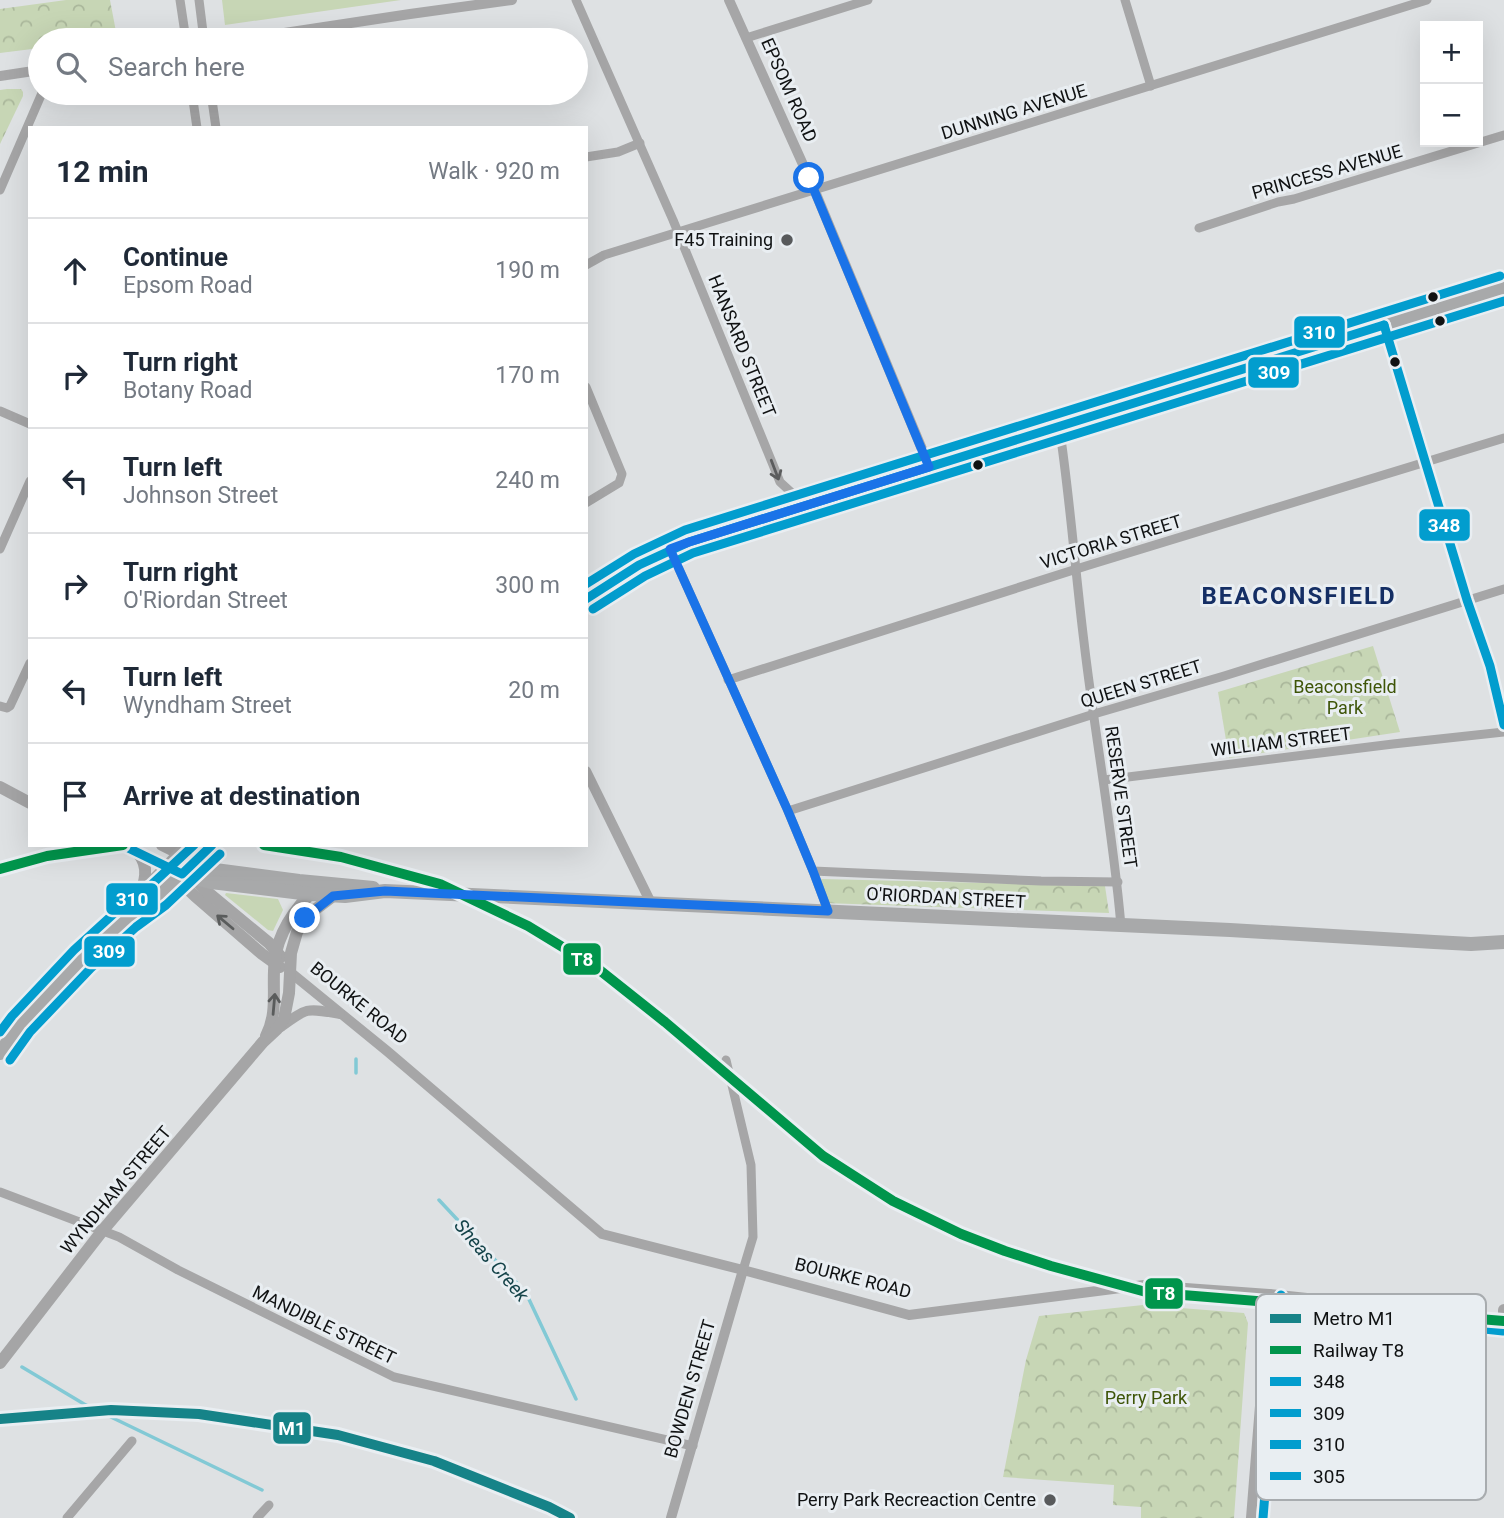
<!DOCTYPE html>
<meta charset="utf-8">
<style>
body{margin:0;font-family:Roboto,sans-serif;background:#f2f2f3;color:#1f2937}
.controls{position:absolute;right:21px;top:21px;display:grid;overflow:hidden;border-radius:0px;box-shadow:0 7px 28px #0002}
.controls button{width:63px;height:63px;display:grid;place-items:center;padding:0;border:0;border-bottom:2px solid #e0e1e3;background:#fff;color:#1f2937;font:35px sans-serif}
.stop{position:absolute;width:21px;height:21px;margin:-16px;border:5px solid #1a73e8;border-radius:50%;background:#fff}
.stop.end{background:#1a73e8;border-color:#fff;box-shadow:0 2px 7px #0008}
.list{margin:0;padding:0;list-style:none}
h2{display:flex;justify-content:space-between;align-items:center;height:91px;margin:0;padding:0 28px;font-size:30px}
h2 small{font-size:23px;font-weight:400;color:#747a83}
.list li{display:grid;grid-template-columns:46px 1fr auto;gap:21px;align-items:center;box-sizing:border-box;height:105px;padding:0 28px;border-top:2px solid #e0e1e3}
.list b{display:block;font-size:26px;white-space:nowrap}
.list p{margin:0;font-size:23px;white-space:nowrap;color:#747a83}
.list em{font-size:23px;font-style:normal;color:#747a83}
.icon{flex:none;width:38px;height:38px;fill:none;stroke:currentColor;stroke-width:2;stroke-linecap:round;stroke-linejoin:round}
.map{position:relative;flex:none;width:1504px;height:1518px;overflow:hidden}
.search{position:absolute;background:#fff;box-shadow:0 7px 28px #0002;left:28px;top:28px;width:560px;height:77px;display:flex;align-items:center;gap:18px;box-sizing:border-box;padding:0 24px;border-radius:38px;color:#747a83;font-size:26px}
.panel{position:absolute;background:#fff;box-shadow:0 7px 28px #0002;left:28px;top:126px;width:560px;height:721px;border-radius:0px}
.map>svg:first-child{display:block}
</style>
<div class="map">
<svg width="1504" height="1518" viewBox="0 0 1504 1518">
<defs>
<pattern id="forest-crowns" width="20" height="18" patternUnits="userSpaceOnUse" patternTransform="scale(1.75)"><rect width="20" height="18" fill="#c7d6b5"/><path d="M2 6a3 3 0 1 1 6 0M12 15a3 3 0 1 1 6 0" fill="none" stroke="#aab79b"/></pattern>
</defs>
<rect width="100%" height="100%" fill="#dee1e3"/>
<!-- forest -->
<g fill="url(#forest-crowns)">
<path d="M66,0H110L117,37L93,40H40V48L0,53V9Z"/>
<path d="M7,89H21L23,92V96L0,144V90Z"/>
<path d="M1373,646L1400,732L1229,758L1218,692Z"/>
<path d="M821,879L1105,886L1109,913L824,903Z"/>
<path d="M1143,1305L1244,1313L1248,1323L1234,1518H1141V1507L1113,1505L1114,1485L1003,1477L1026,1360L1039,1316Z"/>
</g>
<!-- garden -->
<g fill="#c7d6b5">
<path d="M222,0H401L225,25Z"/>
<path d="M1365,680L1367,698L1330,702L1328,685Z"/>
<path d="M1366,705L1368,722L1332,726L1330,709Z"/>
<path d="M226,893L278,899L283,910L273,931L268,930L225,895Z"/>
</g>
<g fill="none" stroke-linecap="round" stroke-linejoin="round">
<!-- stream -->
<g stroke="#82c9d5" stroke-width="3.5">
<path d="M356,1073V1059"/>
<path d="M439,1200L526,1293L576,1399"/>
<path d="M22,1367L84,1404L262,1490"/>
</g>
<!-- minor -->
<g stroke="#a6a6a7" stroke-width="9">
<path d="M180,0L186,40"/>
<path d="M199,0L204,40"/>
<path d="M576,0L673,220L780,482L805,505"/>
<path d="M1125,0L1151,86"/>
<path d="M746,38L868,0"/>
<path d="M192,93L197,128"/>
<path d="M211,93L216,128"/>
<path d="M586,157L618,152L640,143"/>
<path d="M0,190L42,93"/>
<path d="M1199,228L1278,202L1294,199L1504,135"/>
<path d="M586,265L604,255L1427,0"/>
<path d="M586,387L622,474L619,483L586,503"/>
<path d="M0,411L30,424"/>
<path d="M1059,425C1070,497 1075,570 1084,642C1095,737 1113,831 1121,926"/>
<path d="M0,549L30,481"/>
<path d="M670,549L788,811L813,871L828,911"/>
<path d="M728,680L1086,566L1504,438"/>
<path d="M0,706L7,708L10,706L30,663"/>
<path d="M1104,780L1393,744L1504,732"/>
<path d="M788,811L1094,714L1224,676L1504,589"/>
<path d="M813,871L1041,881L1118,882"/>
<path d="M726,1060L751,1165L753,1237L743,1270"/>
<path d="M0,1192L119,1237L178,1270L394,1377L693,1446"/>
<path d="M67,1518L132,1441"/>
<path d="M257,1518L269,1505"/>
</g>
<!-- tertiary -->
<g stroke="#a6a6a7" stroke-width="10">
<path d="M729,0L814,189L929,466"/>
<path d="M238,40L410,14L512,0"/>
<path d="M0,76L40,70"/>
<path d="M1384,325L1467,600L1490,666L1504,725"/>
<path d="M586,771L651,903"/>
<path d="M290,972L387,1051L602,1234L743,1270L909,1315L1144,1285L1269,1294L1503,1319"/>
<path d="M281,1027C308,1007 306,1008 340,1014"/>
<path d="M671,1518L743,1270"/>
<path d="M1251,1518L1269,1294"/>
</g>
<!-- secondary -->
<g stroke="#a5a5a6" stroke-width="12">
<path d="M0,787L30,803"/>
<path d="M121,845L167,867"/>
<path d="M162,845L180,854"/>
<path d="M138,853C150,867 145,883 138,898"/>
<path d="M177,879L195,896L262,954L280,967"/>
<path d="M195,879L206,891L269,943L281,957"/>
<path d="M266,1036C277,1015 273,994 274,971C274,941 290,915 310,894"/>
<path d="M1504,1310V1319"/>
<path d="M0,1363L103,1230L263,1042L277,1029L284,1019L289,993L291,953L297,932L308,915L333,896"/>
</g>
<!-- primary -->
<g stroke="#a8a9aa" stroke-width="14">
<path d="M586,599L639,565L689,542L1504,288"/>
<path d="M180,854L203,867L215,870L299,881L373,888"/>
<path d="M167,867L187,876L211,882L310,894L345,896L385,891L1230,930L1434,942L1471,944L1504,942"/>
<path d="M133,910L155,880L189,845"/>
<path d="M0,1053L21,1024L82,959L128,917L158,896L212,845"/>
</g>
<!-- bus-1 casing -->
<g stroke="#e9eef2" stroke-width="14">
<g id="bus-1">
<path d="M1384,325L1467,600L1490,666L1504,725"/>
<path d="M586,599L639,565L689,542L1384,325"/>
<path d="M122,845L182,874L212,845"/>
</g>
</g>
<!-- bus-2 casing -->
<g stroke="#e9eef2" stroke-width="14">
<g id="bus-2">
<path d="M593,609L645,576L693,553L1504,301"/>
<path d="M10,1060L30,1032L91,968L136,927L166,905L220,854"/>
</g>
</g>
<!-- bus-3 casing -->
<g stroke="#e9eef2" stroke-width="14">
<g id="bus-3">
<path d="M586,584L634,554L685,530L1500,276"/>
<path d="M0,1032L12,1016L74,950L120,908L150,886L194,845"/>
</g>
</g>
<!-- bus-4 casing -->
<g stroke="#e9eef2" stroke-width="14">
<g id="bus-4">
<path d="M1268,1306L1503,1331"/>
<path d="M1263,1518L1281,1295"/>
</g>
</g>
<!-- bus-1 -->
<use href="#bus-1" stroke="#029dce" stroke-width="9"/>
<!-- bus-2 -->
<use href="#bus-2" stroke="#029dce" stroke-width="9"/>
<!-- bus-3 -->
<use href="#bus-3" stroke="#029dce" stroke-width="9"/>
<!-- bus-4 -->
<use href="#bus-4" stroke="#029dce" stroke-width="9"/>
<!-- rail-1 casing -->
<g stroke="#e9eef2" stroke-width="16">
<g id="rail-1">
<path d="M264,845L341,857L440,884L528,926L597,968L665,1022L823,1156L893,1201L961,1234L1005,1251L1051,1266L1146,1292L1504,1321"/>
<path d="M0,869L47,856L123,845"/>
</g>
</g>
<!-- rail-1 -->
<use href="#rail-1" stroke="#00954c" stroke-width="10"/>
<!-- metro-1 casing -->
<g stroke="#e9eef2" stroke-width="16">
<path id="metro-1" d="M0,1419L111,1410L199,1414L338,1435L434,1461L549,1507L570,1518"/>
</g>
<!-- metro-1 -->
<use href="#metro-1" stroke="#168388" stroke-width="10"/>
</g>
<!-- one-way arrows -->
<defs><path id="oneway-shaft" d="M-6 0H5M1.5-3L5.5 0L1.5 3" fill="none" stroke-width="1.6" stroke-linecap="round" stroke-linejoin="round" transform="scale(1.75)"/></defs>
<use stroke="#5b5c5d" href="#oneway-shaft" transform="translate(775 470) rotate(69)"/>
<g stroke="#5a5c5c">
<use href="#oneway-shaft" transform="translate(225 922) rotate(-140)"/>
<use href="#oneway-shaft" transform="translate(274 1004) rotate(-85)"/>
</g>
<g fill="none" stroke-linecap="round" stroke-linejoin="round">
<!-- route -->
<path stroke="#1a73e8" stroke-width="9" d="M305,918L333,896L385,891L828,911L813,871L788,811L670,549L689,542L929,467L809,178"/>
</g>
<!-- markers -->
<g fill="#585a5c" stroke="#e9eef2" stroke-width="2.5">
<circle cx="787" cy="240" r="7"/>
<circle cx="1050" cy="1500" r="7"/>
</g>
<g fill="#101213" stroke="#e9eef2" stroke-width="2.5">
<circle cx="1433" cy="297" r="6"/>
<circle cx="1440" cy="321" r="6"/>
<circle cx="1395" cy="362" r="6"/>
<circle cx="978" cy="465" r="6"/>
</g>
<g text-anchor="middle" stroke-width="6" stroke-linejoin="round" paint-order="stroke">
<!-- street labels -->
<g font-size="18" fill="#101213" stroke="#e9eef2">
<text transform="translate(789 90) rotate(66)" y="6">EPSOM ROAD</text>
<text transform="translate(1014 112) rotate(-17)" y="6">DUNNING AVENUE</text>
<text transform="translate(1327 172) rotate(-16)" y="6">PRINCESS AVENUE</text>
<text transform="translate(742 346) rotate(68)" y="6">HANSARD STREET</text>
<text transform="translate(1111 542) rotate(-17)" y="6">VICTORIA STREET</text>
<text transform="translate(1141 684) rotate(-17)" y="6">QUEEN STREET</text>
<text transform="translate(1281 742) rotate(-7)" y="6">WILLIAM STREET</text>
<text transform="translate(1121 797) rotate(82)" y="6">RESERVE STREET</text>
<text transform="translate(946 898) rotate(3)" y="6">O'RIORDAN STREET</text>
<text transform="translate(359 1003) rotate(39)" y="6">BOURKE ROAD</text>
<text transform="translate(116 1190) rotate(-50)" y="6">WYNDHAM STREET</text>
<text transform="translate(853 1278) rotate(14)" y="6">BOURKE ROAD</text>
<text transform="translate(324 1325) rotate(26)" y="6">MANDIBLE STREET</text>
<text transform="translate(690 1389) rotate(-74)" y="6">BOWDEN STREET</text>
</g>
<!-- poi labels -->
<g font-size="18" fill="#101213" stroke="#e9eef2" text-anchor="end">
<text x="773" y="246">F45 Training</text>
<text x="1036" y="1506">Perry Park Recreaction Centre</text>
</g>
<!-- park labels -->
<g font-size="18" fill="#3e5508" stroke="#e9eef2">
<text x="1345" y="693">Beaconsfield<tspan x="1345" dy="21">Park</tspan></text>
<text x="1146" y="1404">Perry Park</text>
</g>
<!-- water labels -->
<g font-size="19" font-style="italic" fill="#144349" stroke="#e9eef2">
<text transform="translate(492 1260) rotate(49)" y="7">Sheas Creek</text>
</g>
<!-- district labels -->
<g font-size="24" font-weight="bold" letter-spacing="2" fill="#142e64" stroke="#e9eef2">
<text x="1299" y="604">BEACONSFIELD</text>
</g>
</g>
<!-- legend -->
<rect x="1256" y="1294" width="230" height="206" rx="10" fill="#e9eef2" stroke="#a8acaf" stroke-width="2"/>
<rect x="1270" y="1314" width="31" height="9" fill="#168388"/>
<rect x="1270" y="1346" width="31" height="8" fill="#00954c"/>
<rect x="1270" y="1377" width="31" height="9" fill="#029dce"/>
<rect x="1270" y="1409" width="31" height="8" fill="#029dce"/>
<rect x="1270" y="1440" width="31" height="9" fill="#029dce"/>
<rect x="1270" y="1472" width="31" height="8" fill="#029dce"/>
<g font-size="19" fill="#101213">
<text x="1313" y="1325">Metro M1</text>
<text x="1313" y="1357">Railway T8</text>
<text x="1313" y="1388">348</text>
<text x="1313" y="1420">309</text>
<text x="1313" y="1451">310</text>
<text x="1313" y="1483">305</text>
</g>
<g stroke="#e9eef2" stroke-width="2.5">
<rect x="1293" y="315" width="53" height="34" rx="7" fill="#029dce"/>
<rect x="1247" y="356" width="53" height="33" rx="7" fill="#029dce"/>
<rect x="1418" y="508" width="53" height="34" rx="7" fill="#029dce"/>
<rect x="105" y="882" width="54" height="34" rx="7" fill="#029dce"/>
<rect x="83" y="935" width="53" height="33" rx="7" fill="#029dce"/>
<rect x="562" y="942" width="40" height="34" rx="7" fill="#00954c"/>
<rect x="1144" y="1277" width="40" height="33" rx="7" fill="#00954c"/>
<rect x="272" y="1411" width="40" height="34" rx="7" fill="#168388"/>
</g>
<g font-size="19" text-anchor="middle" font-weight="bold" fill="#fff">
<text x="1319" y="339">310</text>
<text x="1274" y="379">309</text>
<text x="1444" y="532">348</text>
<text x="132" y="906">310</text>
<text x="109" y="958">309</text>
<text x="582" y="966">T8</text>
<text x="1164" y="1300">T8</text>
<text x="292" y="1435">M1</text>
</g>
</svg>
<div class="controls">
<button>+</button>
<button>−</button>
</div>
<div class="stop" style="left:809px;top:178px"></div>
<div class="stop end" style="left:305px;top:918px"></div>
<div class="search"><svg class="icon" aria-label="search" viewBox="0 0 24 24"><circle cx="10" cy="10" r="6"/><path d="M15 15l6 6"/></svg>Search here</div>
<section class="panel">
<h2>12 min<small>Walk · 920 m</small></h2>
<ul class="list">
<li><svg class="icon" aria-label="ahead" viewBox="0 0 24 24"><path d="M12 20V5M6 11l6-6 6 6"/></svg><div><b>Continue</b><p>Epsom Road</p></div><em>190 m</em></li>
<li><svg class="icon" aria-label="right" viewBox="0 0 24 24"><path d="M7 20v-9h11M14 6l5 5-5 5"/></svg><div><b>Turn right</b><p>Botany Road</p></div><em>170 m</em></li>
<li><svg class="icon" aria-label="left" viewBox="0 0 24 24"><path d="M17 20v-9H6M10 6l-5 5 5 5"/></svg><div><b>Turn left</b><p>Johnson Street</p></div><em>240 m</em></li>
<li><svg class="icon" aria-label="right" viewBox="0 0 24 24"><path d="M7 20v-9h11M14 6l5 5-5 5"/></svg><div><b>Turn right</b><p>O'Riordan Street</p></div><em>300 m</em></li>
<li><svg class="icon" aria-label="left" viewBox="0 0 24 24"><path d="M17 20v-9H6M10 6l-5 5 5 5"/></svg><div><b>Turn left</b><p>Wyndham Street</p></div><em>20 m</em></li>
<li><svg class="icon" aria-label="arrive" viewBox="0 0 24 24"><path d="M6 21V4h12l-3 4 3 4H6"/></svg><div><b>Arrive at destination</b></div></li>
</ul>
</section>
</div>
